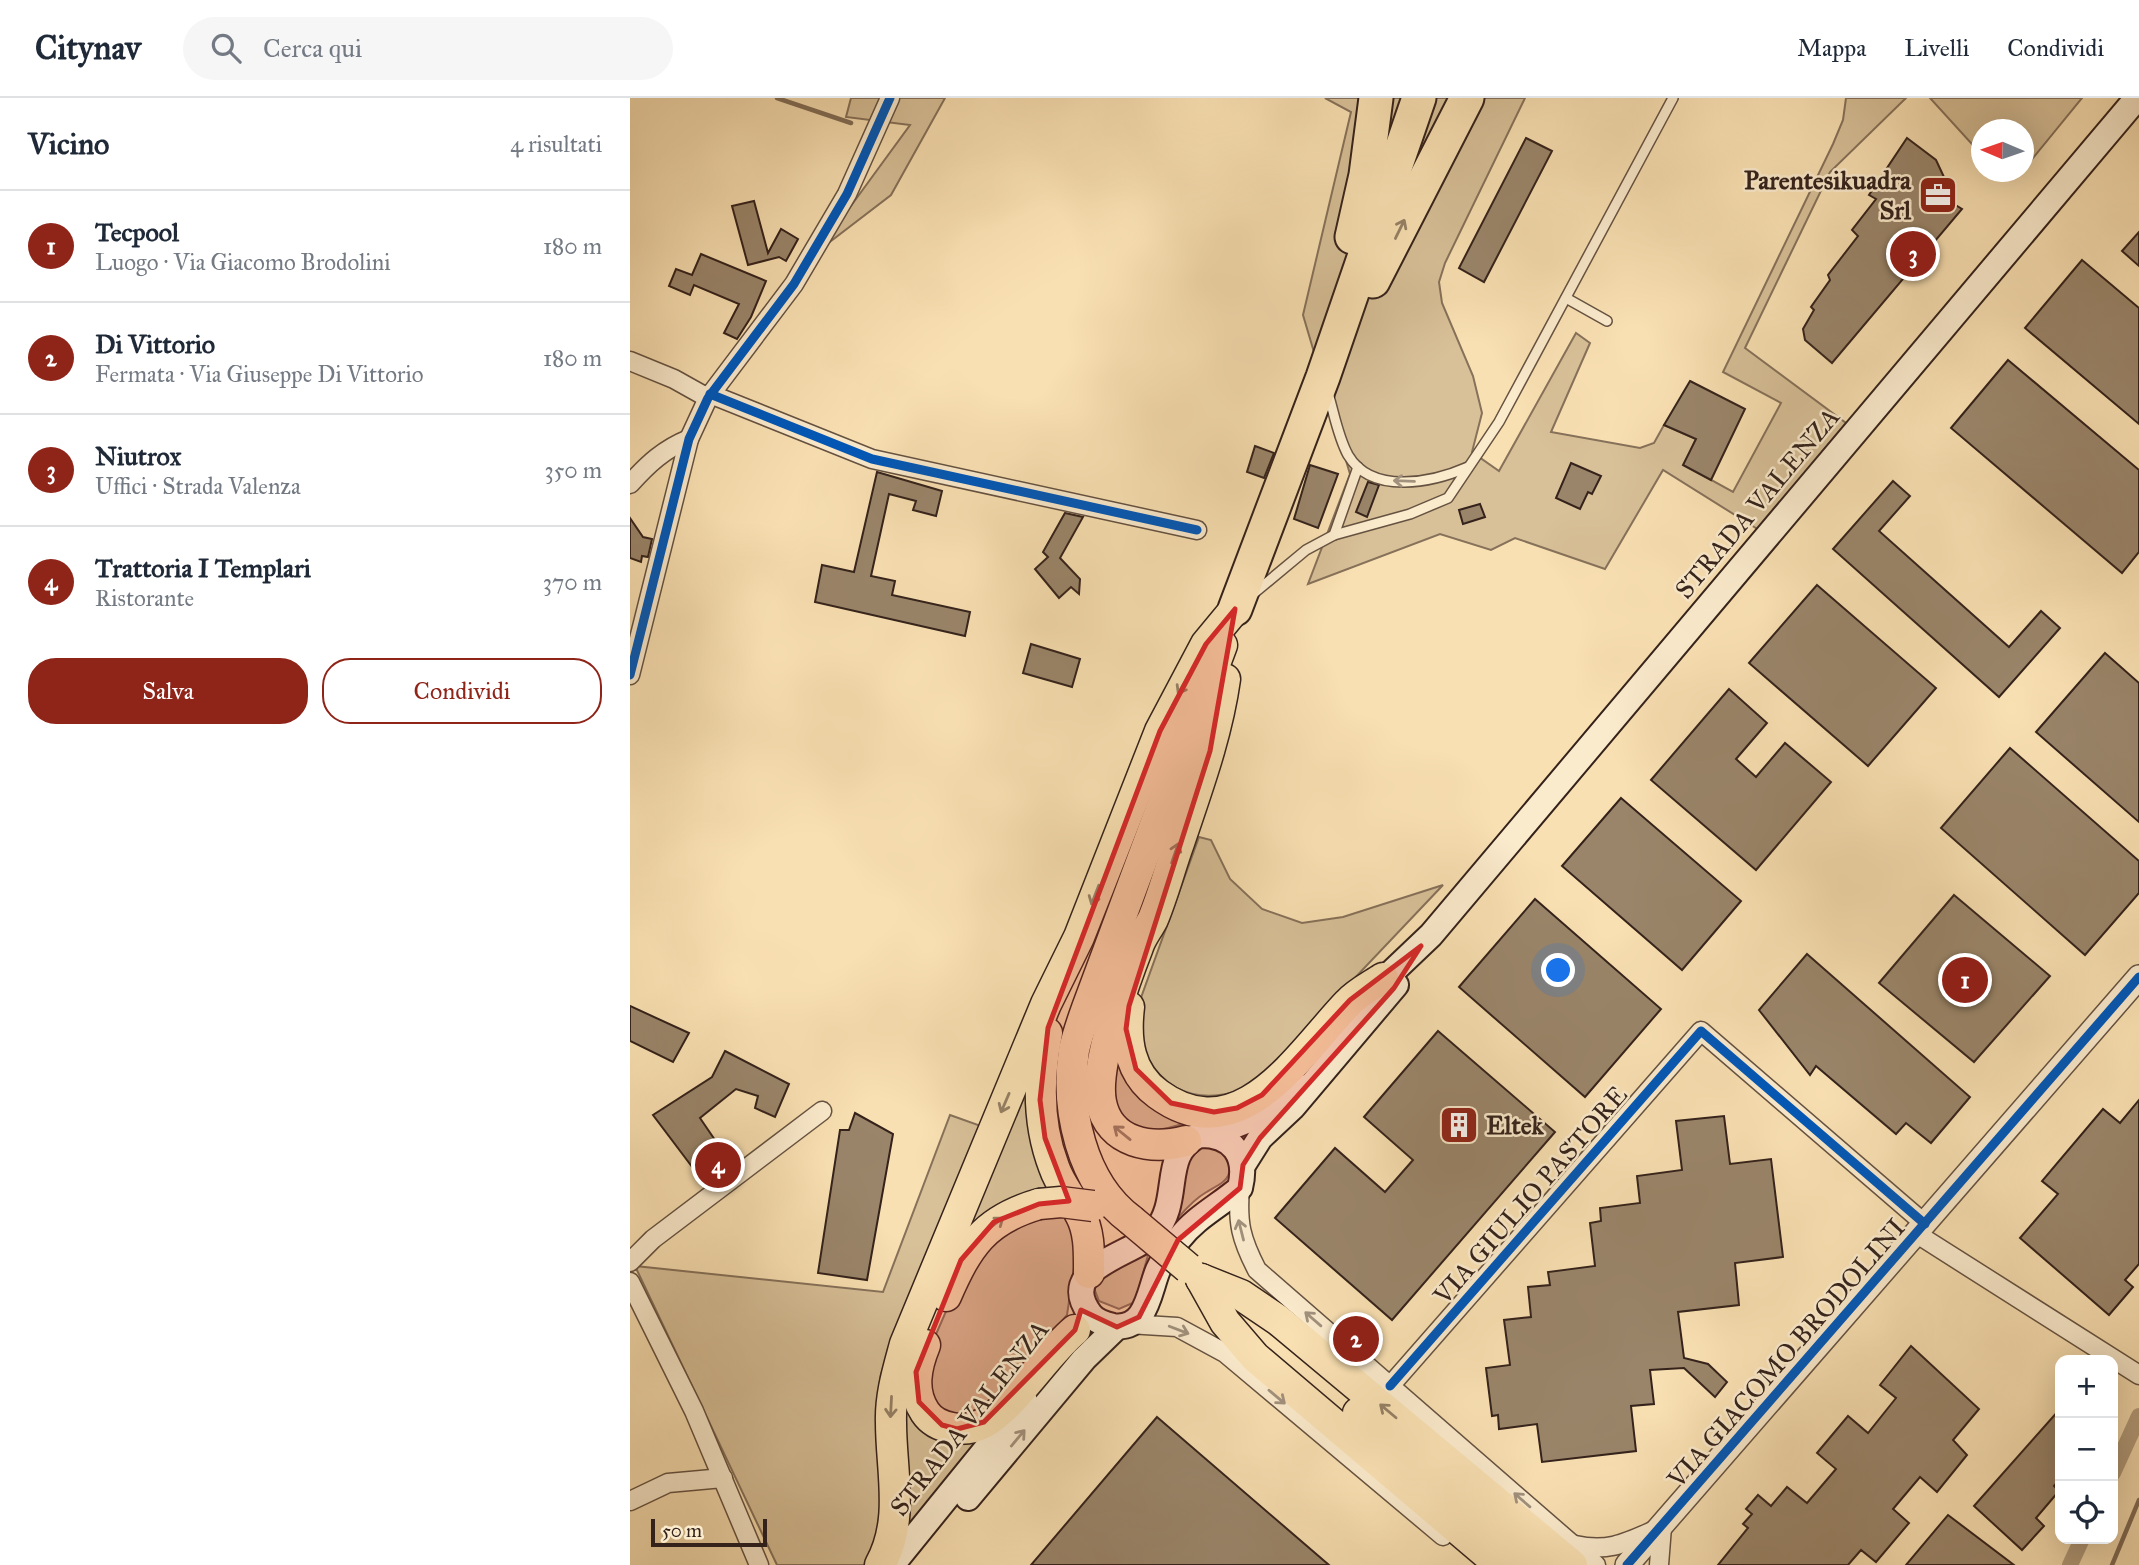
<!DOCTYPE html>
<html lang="it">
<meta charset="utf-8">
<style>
body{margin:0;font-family:"IM FELL Great Primer",serif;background:#f6f6f7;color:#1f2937}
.controls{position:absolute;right:21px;bottom:21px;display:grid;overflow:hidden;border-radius:14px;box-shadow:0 7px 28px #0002}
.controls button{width:63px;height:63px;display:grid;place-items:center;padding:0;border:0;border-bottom:2px solid #e0e1e3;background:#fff;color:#1f2937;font:35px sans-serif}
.compass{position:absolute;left:1341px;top:21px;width:63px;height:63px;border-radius:50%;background:#fff;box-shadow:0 7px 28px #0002;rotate:272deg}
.scale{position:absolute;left:21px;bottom:18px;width:116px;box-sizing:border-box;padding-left:7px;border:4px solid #34221b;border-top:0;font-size:19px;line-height:24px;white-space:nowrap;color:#34221b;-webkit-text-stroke:5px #fbebcd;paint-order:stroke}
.you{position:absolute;left:929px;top:873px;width:24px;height:24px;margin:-18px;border:5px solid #fff;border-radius:50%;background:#1a73e8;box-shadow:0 0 0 10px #1a73e833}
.badge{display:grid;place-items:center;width:46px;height:46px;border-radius:50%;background:#8f2418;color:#fff;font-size:23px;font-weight:700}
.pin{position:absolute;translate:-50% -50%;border:4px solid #fff;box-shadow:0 2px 7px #0006}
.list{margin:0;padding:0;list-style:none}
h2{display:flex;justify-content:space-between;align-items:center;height:91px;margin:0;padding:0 28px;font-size:30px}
h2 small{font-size:23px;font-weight:400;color:#747a83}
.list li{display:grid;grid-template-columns:46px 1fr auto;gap:21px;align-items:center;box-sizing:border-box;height:112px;padding:0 28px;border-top:2px solid #e0e1e3}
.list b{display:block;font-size:26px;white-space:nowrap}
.list p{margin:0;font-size:23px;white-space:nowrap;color:#747a83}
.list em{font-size:23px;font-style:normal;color:#747a83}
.actions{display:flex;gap:14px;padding:21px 28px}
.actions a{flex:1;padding:16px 0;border:2px solid #8f2418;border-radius:28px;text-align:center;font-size:24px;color:#8f2418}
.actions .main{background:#8f2418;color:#fff}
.icon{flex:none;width:38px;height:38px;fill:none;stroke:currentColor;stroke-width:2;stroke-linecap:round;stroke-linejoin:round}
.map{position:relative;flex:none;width:1509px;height:1467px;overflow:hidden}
header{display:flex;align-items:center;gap:42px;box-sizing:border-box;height:98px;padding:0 35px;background:#fff;border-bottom:2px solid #e0e1e3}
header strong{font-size:33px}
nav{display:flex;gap:38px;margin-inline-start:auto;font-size:24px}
.search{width:490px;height:63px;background:#f6f6f7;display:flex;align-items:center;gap:18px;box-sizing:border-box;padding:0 24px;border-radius:38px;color:#747a83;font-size:26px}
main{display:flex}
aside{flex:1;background:#fff}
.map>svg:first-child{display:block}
</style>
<header>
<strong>Citynav</strong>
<div class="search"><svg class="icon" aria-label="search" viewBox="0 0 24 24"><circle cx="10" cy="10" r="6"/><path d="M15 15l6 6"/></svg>Cerca qui</div>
<nav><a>Mappa</a><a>Livelli</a><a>Condividi</a></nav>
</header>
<main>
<aside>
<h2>Vicino<small>4 risultati</small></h2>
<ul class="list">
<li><span class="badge">1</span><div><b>Tecpool</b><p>Luogo · Via Giacomo Brodolini</p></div><em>180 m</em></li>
<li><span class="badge">2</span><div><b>Di Vittorio</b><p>Fermata · Via Giuseppe Di Vittorio</p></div><em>180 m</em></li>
<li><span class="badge">3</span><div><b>Niutrox</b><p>Uffici · Strada Valenza</p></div><em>350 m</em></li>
<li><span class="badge">4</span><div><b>Trattoria I Templari</b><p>Ristorante</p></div><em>370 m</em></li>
</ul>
<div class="actions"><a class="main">Salva</a><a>Condividi</a></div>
</aside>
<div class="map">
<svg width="1509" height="1467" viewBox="0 0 1509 1467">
<rect width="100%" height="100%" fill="#f9e0b2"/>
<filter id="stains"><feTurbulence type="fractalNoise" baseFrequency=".00286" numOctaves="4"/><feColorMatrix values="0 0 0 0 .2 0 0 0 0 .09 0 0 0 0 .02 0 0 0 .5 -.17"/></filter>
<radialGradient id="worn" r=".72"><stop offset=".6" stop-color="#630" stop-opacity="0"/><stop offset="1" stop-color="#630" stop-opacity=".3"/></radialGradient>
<!-- green -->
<g fill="#d8c098" stroke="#86715a" stroke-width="2">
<path d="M221,0H315L261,97L188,153L280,27L216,19Z"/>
<path d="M695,0H895L815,165L809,184L812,205L843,278L852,315L842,354L869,373L946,235L960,245L921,334L1010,350L1024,345L1034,327L1066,341L1054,367L1103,394L1151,305L1093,274L1203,46L1213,22L1216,0H1276L1200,74L1115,250L1216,325L1129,432L1033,372L975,471L885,440L861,452L810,436L678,486L720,376L673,217L721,14Z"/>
<path d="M1300,0H1452L1394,71V32H1352L1351,56Z"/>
<path d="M569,739L581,742L600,781L632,811L672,825L713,819L813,787L628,982C620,986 612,992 604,994C543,1012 504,964 508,908Z"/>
<path d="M486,959L563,1022C535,1033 493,1045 484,1004C481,991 485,973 486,959Z"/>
<path d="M399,987L421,1090C383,1098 355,1107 331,1139Z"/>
<path d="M320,1017L351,1028L251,1276C240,1340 264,1403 237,1467H147L5,1168L253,1194Z"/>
<path d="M569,1046L595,1053C605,1081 598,1081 575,1095C563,1102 555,1112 546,1122L553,1098L555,1063Z"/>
<path d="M434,1111L449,1136L437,1217L362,1308L341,1319L304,1312L297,1257L337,1165L363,1133Z"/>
<path d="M520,1150L505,1204L489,1211L469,1203L464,1190L465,1183Z"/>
<path d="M268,1301L354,1334L269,1440Z"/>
</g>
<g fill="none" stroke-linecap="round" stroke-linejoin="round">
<!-- stream -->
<g stroke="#826d57" stroke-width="4.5">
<path d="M147,0L221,25"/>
<path d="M1482,1467L1509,1402"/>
</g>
<!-- canal -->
<g stroke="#b69f7f" stroke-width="16">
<path d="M1483,1375L1509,1318"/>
<path d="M1440,1467L1452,1441"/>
</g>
</g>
<!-- building -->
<g fill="#9a856a" stroke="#34221b" stroke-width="2">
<path d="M896,40L922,53L854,184L829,170Z"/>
<path d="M1277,40L1306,62L1320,92L1314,100L1332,111L1202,265L1175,242L1173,231L1184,212L1181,209L1200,182L1198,177L1228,138L1222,132L1246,101L1239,97Z"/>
<path d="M124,103L138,155L151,131L168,141L156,163L149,159L118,167L102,108Z"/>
<path d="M1509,134V168L1492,153Z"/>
<path d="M71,156L136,183L121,219L107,241L94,235L109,206L64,187L60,197L39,188L46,171L62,177Z"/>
<path d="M1452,162L1509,210V326L1395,230Z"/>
<path d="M1378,262L1509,372V454L1492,475L1321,330Z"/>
<path d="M1060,283L1115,311L1081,382L1053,367L1066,341L1034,327Z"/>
<path d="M625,348L644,355L634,380L617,374Z"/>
<path d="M941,365L971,378L962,396L958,394L950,411L926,400Z"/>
<path d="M680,367L708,376L688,430L664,421Z"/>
<path d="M247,374L312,393L306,418L283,412L286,403L259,396L241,478L265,483L262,497L340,514L335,538L185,504L192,467L224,474Z"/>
<path d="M1263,383L1280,398L1249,433L1379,549L1411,513L1430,530L1369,599L1203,451Z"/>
<path d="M738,384L749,387L737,419L726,414Z"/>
<path d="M850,406L855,419L833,426L829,412Z"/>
<path d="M435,415L453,419L430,460L450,481L449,496L441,489L429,500L405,471L418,459L413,454Z"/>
<path d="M0,420L13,439L22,441L18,459L12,458L11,464L0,460Z"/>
<path d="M1187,487L1306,590L1238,668L1119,565Z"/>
<path d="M401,546L450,561L442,589L393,575Z"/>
<path d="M1475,555L1509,585V724L1406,634Z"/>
<path d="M1099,591L1137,625L1106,661L1126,679L1155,645L1201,684L1126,772L1021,682Z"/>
<path d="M1380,650L1509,763V795L1455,857L1311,730Z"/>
<path d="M991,700L1111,803L1052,872L932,768Z"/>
<path d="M1324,797L1420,878L1344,964L1249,885Z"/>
<path d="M905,801L1031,911L955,999L829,889Z"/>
<path d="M1177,856L1340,999L1301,1045L1276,1025L1266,1036L1186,968L1180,977L1129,912Z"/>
<path d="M0,908L59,935L43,964L0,943Z"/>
<path d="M808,933L925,1034L762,1222L645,1120L705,1050L755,1094L783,1062L734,1019Z"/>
<path d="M95,953L159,986L145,1019L125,1010L128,998L106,991L70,1020L100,1064L72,1082L23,1017L82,979Z"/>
<path d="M1509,1002V1166L1495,1182L1503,1189L1479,1217L1390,1140L1428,1096L1412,1083L1473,1011L1490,1025Z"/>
<path d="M225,1015L263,1036L237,1182L188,1175L210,1032H219Z"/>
<path d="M1094,1018L1100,1066L1141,1061L1153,1159L1105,1165L1109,1207L1048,1214L1054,1260L1078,1266L1097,1284L1085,1299L1054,1270L1020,1272L1024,1306L1001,1308L1006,1353L912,1364L907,1326L869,1331L868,1317L862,1318L856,1270L880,1267L874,1222L901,1219L898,1189L920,1187L918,1174L965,1168L960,1125L971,1123L970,1110L1010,1105L1007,1078L1052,1072L1046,1023Z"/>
<path d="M1281,1248L1349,1311L1323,1342L1337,1357L1307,1394L1290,1379L1263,1411L1279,1425L1246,1464L1231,1452L1218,1467H1088L1118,1430L1113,1426L1122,1416L1116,1411L1128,1397L1141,1408L1157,1389L1177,1405L1206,1371L1187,1355L1218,1318L1238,1335L1266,1300L1250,1287Z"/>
<path d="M1430,1311V1381L1424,1388L1429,1393L1406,1420L1414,1428L1392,1452L1344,1408Z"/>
<path d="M527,1319L699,1467H401Z"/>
<path d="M1318,1417L1384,1467H1276Z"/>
</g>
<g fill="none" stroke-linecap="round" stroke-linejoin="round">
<!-- service casing -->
<g stroke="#655241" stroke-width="12">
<g id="service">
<path d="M936,200L977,223"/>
<path d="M698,295C704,315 708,339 718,357C742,398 804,384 838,369"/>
<path d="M704,437L728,369"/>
<path d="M623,496L676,452L704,437L780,416L818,400L869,324L1043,0"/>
</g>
</g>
<!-- minor casing -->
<g stroke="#655241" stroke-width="21">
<g id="minor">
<path d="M0,263L44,281L78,300"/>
<path d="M80,296L242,361L567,432"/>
<path d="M0,386C18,366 34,351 59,341"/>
<path d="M0,577L59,341L78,300L164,186L217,96L260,0"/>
<path d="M610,1090C607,1125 611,1141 627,1172L966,1467"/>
<path d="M1287,1136L1509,1277"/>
<path d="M0,1164L23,1141L192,1013"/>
<path d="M0,1184L64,1313L129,1467"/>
<path d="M498,1226L547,1229L595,1255L813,1438"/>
<path d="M760,1288L1071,933L1295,1126"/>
<path d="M0,1403L38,1385L93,1380"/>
<path d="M945,1447C981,1455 999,1443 1032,1429L1029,1467"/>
</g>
</g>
<!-- tertiary casing -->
<g stroke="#655241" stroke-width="26">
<path id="tertiary" d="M997,1467L1509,879"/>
</g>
<!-- secondary casing -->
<g stroke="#34221b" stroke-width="28">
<g id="secondary">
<path d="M740,895L801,837L1507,0"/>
<path d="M569,1037C603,1036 618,1058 610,1090C589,1108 566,1119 549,1141C541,1150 533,1161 528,1172C519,1193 517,1233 483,1228C474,1226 465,1223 460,1216C425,1168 505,1157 525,1134C553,1101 529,1057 569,1037Z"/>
<path d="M581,1037L626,1019L663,983"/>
<path d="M613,1067L630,1040L663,1009L766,887"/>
<path d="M338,1400L454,1261L487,1229"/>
<path d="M262,1467L395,1303"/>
</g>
</g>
<!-- trunk casing -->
<g stroke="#34221b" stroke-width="33">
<g id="trunk">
<path d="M499,909C495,942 499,975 528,996C610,1056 669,956 718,905C727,895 741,888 753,880"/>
<path d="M417,935C408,980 407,1025 424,1069C430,1087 442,1100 450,1116C460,1134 459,1155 459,1175"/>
<path d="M556,1043C522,1052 479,1046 471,1004C464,968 494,885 508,849C511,839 518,831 523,821C533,797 540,770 549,745C567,691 587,638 595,581"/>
<path d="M501,1122C451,1085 435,1010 444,952C447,938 452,924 457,910L592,547"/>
<path d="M571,1181L611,1197L648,1222L942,1467"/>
<path d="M571,1181L595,1224L625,1259L870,1467"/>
<path d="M316,1198C338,1148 354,1122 409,1106"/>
<path d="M295,1247C286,1269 281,1293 295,1314C307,1332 336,1335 354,1325C385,1307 415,1257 445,1232"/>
<path d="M728,1315L906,1467"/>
<path d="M250,1467C275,1422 261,1373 261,1325C260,1297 268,1272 275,1246L416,906L449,839L530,633L576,546L605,511"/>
</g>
</g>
<!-- motorway casing -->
<g stroke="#34221b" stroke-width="37">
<g id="motorway">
<path d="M722,139L736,77L746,0"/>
<path d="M743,183L837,0"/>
<path d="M605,511L693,279L789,0"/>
</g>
</g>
<!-- service -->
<use href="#service" stroke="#fbebcd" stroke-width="9"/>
<!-- minor -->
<use href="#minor" stroke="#fbebcd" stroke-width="18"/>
<!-- tertiary -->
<use href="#tertiary" stroke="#fbebcd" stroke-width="23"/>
<!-- secondary -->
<use href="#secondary" stroke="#fbebcd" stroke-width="24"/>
<!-- trunk -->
<use href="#trunk" stroke="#f9e0b2" stroke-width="30"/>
<!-- motorway -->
<use href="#motorway" stroke="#f9e0b2" stroke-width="33"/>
<!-- trunk-bridge casing -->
<g stroke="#34221b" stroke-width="33" stroke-linecap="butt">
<g id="trunk-bridge">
<path d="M409,1106L431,1104L463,1108"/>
<path d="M501,1122L558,1170"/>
</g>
</g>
<!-- trunk-bridge -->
<use href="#trunk-bridge" stroke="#f9e0b2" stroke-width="30"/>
<!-- cycleway casing -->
<g stroke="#fbebcd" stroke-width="13">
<g id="cycleway">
<path d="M80,296L242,361L567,432"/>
<path d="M0,577L59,341L78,300L164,186L217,96L260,0"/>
<path d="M760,1288L1071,933L1295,1126"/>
<path d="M997,1467L1509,879"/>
</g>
</g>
<!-- cycleway -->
<use href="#cycleway" stroke="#0057b8" stroke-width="9"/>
</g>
<!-- one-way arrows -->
<defs><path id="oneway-shaft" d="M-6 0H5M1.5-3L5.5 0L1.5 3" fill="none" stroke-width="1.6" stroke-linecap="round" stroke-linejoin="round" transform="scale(1.75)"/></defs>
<g stroke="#968166">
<use href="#oneway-shaft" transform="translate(770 131) rotate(-64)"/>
<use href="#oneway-shaft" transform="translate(553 587) rotate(119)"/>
<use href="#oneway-shaft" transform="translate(545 755) rotate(-71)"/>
<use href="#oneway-shaft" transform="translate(465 797) rotate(111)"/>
<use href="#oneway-shaft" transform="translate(375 1005) rotate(113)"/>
<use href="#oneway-shaft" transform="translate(492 1035) rotate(-141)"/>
<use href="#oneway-shaft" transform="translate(365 1126) rotate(-37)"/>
<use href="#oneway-shaft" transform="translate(261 1309) rotate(93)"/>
<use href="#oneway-shaft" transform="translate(758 1313) rotate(-140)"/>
</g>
<g stroke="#a1917d">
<use href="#oneway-shaft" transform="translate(774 383) rotate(-178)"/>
<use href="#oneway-shaft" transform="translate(611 1132) rotate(-104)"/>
<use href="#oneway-shaft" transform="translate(683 1221) rotate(-139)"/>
<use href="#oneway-shaft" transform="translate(549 1232) rotate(21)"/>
<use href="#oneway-shaft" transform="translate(647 1299) rotate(40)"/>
<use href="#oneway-shaft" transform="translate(388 1340) rotate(-50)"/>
<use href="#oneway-shaft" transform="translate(892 1402) rotate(-139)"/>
</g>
<!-- marked area -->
<path fill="#d62828" fill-opacity="0.2" stroke="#d62828" stroke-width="5" stroke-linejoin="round" d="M605,511L580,653L499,908L496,931L506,971L541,1005L584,1014L607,1010L632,997L720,902L791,848L764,890L630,1040L613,1067L610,1090L548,1142L509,1219L487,1229L451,1212L445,1232L354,1324L327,1331L312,1327L289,1304L286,1274L331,1162L364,1124L409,1106L439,1103L415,1040L410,1002L418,930L530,633L576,546Z"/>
<!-- icons -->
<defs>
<g id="office-square" transform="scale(2.0125)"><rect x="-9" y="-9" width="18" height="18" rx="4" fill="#8f2418" stroke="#fbebcd"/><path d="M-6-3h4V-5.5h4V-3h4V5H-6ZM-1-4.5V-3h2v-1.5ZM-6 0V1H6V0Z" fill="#fff"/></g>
<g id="building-square" transform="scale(2.0125)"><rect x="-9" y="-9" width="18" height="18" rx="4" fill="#8f2418" stroke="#fbebcd"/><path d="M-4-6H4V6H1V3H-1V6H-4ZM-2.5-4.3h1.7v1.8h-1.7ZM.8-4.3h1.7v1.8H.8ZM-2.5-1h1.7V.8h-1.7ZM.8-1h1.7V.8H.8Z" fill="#fff"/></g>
</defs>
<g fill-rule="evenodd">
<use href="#office-square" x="1308" y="97"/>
<use href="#building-square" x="829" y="1027"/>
</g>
<g text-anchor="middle" stroke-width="5" stroke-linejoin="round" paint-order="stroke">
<!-- poi labels -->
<g font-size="26" font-weight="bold" fill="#34221b" stroke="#fbebcd" text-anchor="end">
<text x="1281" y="91">Parentesikuadra<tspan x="1281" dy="30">Srl</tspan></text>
<text x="856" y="1036" text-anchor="start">Eltek</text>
</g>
<!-- street labels -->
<g font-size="26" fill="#34221b" stroke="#fbebcd">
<text transform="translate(1127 405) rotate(-50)" y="9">STRADA VALENZA</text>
<text transform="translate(900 1097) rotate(-49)" y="9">VIA GIULIO PASTORE</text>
<text transform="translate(1156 1255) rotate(-49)" y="9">VIA GIACOMO BRODOLINI</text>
<text transform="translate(339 1320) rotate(-52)" y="9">STRADA VALENZA</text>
</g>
</g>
<rect width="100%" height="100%" filter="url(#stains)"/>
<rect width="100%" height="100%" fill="url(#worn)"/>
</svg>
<div class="controls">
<button>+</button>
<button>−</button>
<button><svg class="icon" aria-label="locate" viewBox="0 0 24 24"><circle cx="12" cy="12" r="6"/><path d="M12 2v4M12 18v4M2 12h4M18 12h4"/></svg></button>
</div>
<svg class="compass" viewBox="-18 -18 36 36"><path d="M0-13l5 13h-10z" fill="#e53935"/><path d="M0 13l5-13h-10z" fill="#747a83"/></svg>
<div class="scale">50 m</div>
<div class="you"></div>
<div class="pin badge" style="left:1335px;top:882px">1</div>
<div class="pin badge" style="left:726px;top:1241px">2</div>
<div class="pin badge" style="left:1283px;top:156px">3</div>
<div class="pin badge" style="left:88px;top:1067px">4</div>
</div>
</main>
